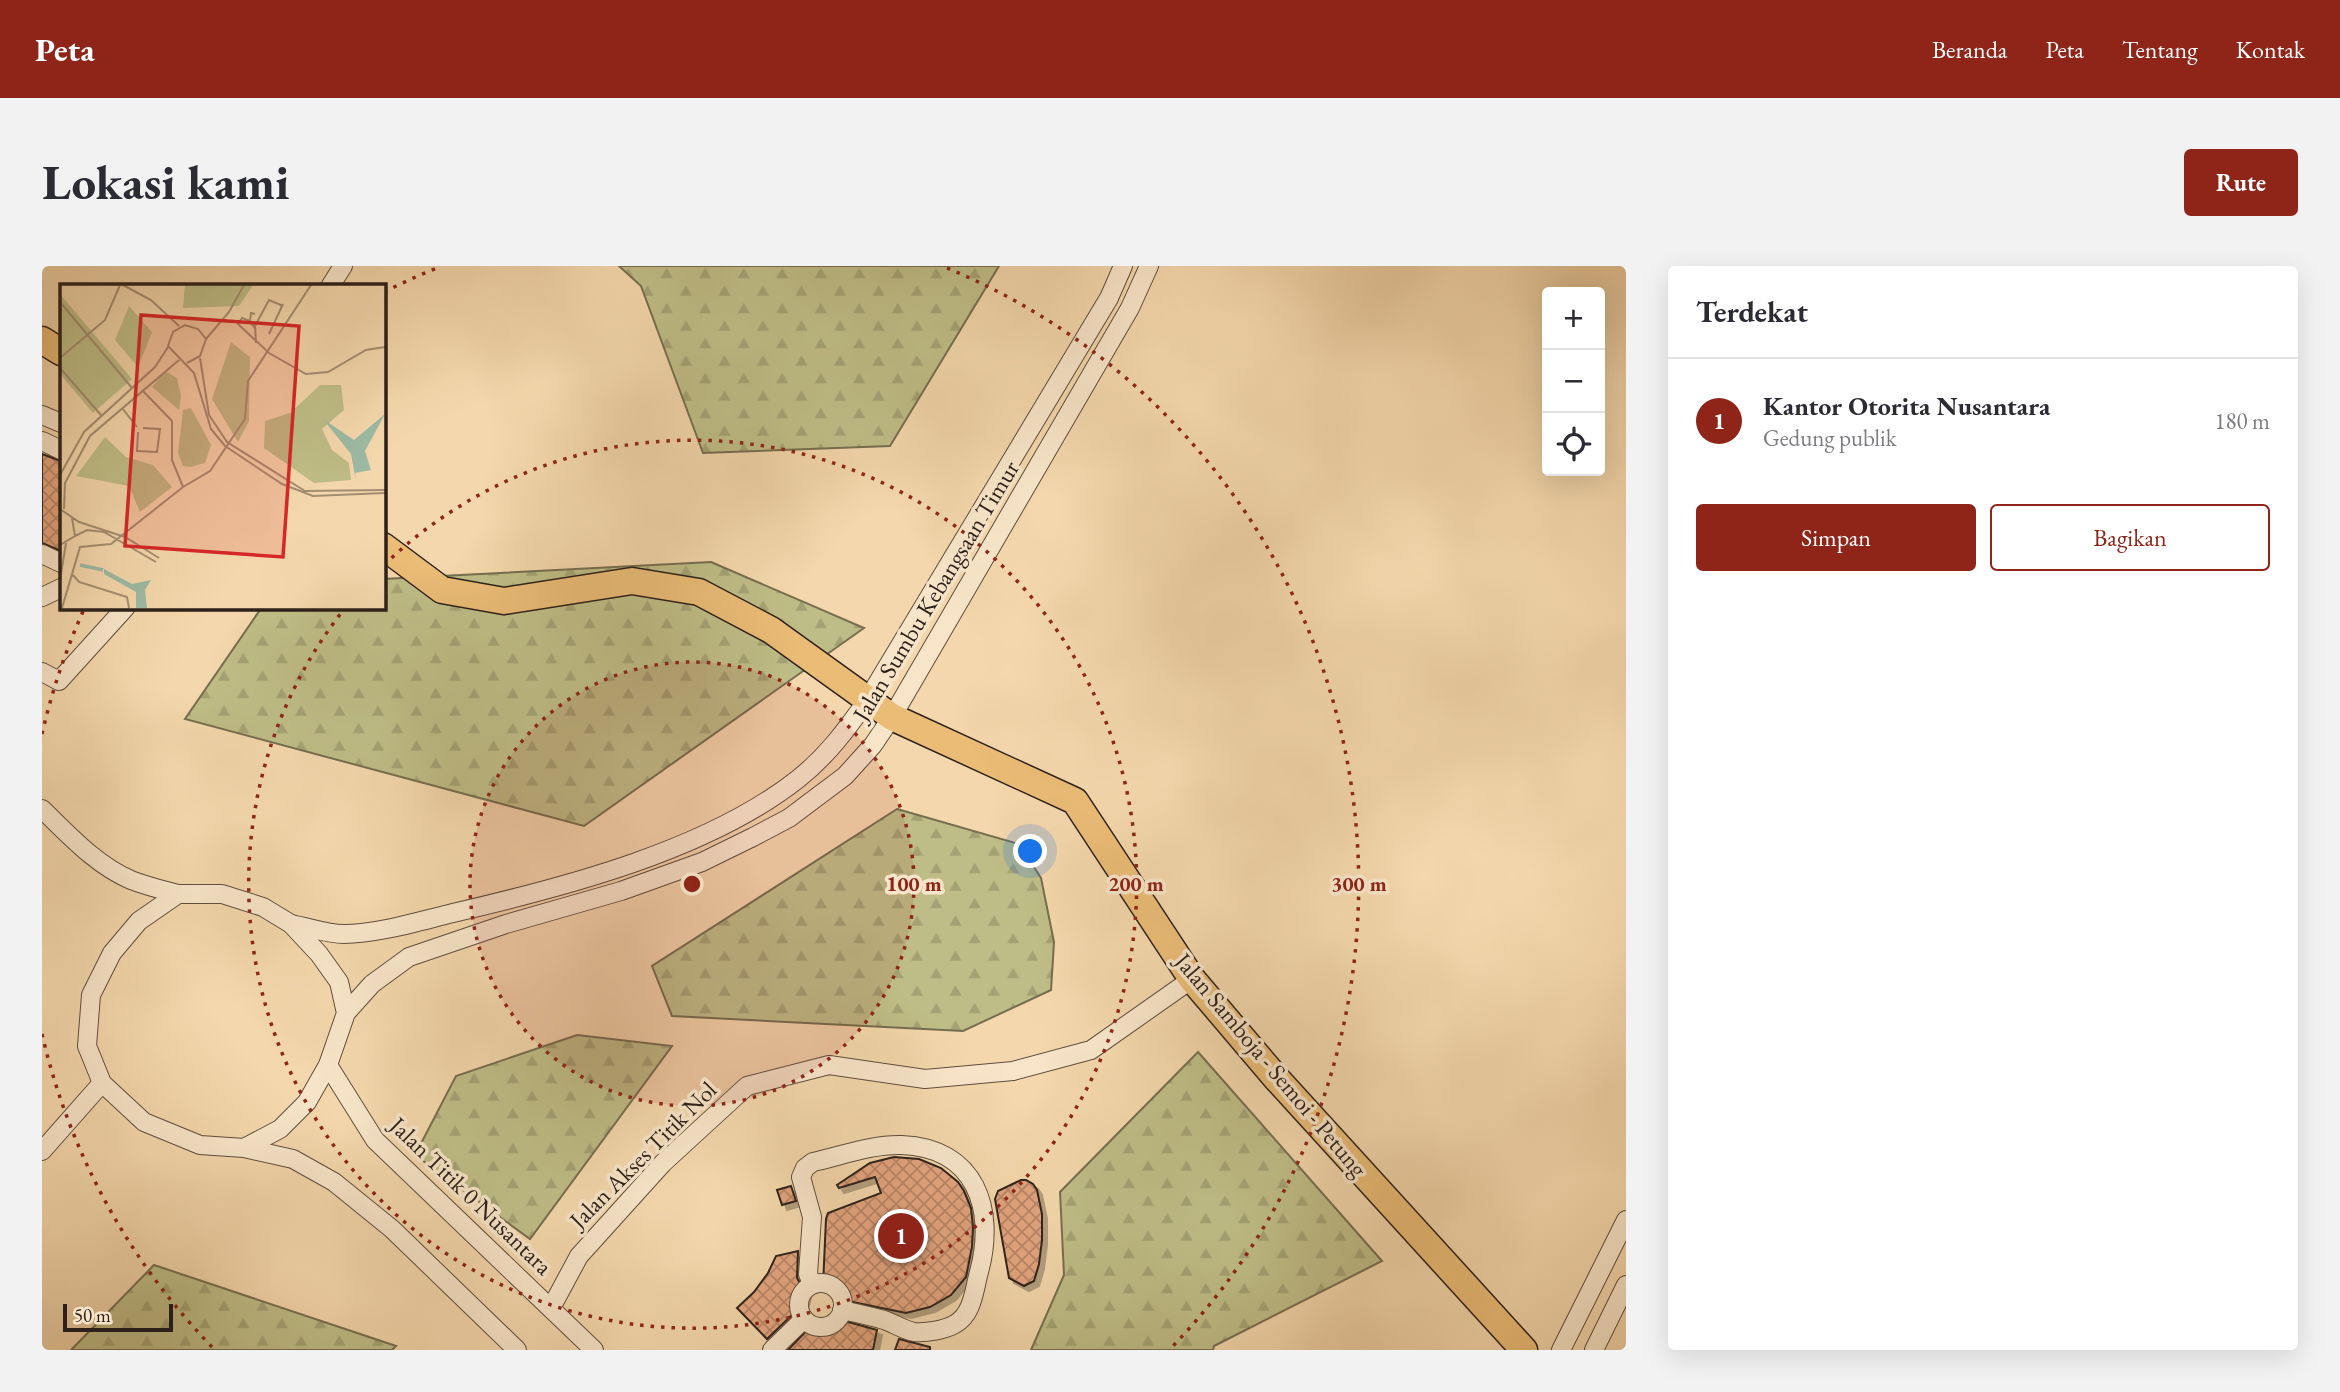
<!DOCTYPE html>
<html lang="id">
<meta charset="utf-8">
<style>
body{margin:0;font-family:"EB Garamond",serif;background:#f2f2f3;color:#2b2b33}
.controls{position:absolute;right:21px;top:21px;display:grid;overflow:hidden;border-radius:7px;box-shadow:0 7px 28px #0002}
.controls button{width:63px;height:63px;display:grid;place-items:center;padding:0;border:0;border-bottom:2px solid #e1e1e2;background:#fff;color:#2b2b33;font:35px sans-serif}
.scale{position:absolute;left:21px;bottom:18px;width:110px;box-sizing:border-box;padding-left:7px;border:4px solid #2d201a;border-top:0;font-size:19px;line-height:24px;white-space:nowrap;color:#2d201a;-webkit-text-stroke:5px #f8e5c9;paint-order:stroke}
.you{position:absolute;left:989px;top:586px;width:24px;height:24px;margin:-18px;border:5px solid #fff;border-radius:50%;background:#1a73e8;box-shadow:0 0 0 10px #1a73e833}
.badge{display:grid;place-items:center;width:46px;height:46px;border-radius:50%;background:#8f2418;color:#fff;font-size:23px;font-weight:700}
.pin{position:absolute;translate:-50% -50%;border:4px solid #fff;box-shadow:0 2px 7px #0006}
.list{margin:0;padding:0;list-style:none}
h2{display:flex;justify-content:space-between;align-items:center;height:91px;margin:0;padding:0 28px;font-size:30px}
h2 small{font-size:23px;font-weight:400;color:#7c7c81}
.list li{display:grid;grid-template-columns:46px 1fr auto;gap:21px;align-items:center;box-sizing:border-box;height:126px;padding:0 28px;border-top:2px solid #e1e1e2}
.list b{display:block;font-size:26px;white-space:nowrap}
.list p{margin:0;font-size:23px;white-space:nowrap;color:#7c7c81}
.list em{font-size:23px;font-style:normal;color:#7c7c81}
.actions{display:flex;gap:14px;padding:21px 28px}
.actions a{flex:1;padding:16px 0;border:2px solid #8f2418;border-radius:7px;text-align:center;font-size:24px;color:#8f2418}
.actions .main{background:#8f2418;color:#fff}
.icon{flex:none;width:38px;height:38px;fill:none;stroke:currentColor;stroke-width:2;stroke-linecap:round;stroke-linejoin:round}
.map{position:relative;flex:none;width:1584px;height:1084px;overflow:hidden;border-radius:7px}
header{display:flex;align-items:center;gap:42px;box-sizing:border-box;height:98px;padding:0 35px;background:#8f2418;color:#fff}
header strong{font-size:33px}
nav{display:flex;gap:38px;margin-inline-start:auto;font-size:24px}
.intro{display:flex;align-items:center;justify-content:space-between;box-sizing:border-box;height:168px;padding:0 42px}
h1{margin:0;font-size:49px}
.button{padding:18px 32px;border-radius:7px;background:#8f2418;color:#fff;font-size:24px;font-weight:700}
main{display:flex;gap:42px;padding:0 42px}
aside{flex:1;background:#fff;border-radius:7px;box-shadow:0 7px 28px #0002}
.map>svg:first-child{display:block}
</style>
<header>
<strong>Peta</strong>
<nav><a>Beranda</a><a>Peta</a><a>Tentang</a><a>Kontak</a></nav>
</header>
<div class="intro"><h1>Lokasi kami</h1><a class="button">Rute</a></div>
<main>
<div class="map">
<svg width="1584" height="1084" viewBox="0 0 1584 1084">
<defs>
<pattern id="forest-firs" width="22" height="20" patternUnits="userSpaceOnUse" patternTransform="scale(1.75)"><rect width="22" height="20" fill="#bfbd87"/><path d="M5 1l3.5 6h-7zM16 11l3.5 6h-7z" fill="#a4a274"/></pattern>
<pattern id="building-cross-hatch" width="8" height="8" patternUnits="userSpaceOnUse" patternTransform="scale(1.75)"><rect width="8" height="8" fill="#e3a47e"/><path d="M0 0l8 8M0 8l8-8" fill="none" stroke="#b88566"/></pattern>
<filter id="shadow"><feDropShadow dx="5" dy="5" stdDeviation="0" flood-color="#0004"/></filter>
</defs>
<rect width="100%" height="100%" fill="#f4d7ac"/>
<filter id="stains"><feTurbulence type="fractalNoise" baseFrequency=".00286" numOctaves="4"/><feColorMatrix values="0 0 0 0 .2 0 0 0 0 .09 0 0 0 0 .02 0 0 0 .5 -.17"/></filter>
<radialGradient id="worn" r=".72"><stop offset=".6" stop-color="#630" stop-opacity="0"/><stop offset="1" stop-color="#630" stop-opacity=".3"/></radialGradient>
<!-- forest -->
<g fill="url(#forest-firs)" stroke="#766e50" stroke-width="2">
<path d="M577,0H957L848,180L661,187L599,20Z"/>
<path d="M669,296L822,362L542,560L143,453L220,341H341V313Z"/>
<path d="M855,543L977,578L999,612L1012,676L1009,724L921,765L630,750L610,700Z"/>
<path d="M535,769L630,780L488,973L373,889L414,810Z"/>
<path d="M1156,786L1340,995L1172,1080L1171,1084H989L1022,1009L1018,926Z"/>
<path d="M112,999L354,1080L350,1084H29Z"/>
</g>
<!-- building -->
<g fill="url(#building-cross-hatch)" stroke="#2d201a" stroke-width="2" filter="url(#shadow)">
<path d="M0,188L19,195V285L0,277Z"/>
<path d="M852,891L877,893L899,902L916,916L922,925L929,942L931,961L930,981L924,1011L909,1029L888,1041L864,1047L796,1033L791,1024L781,1020L784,953L786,947L839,927L833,911L797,922L795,919L828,897Z"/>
<path d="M979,914H984L991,918L995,924L1000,948V974L997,998L992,1015L982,1020L967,1012L953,933L956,925Z"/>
<path d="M749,920L754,935L740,939L735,924Z"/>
<path d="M756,985L755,1012L764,1027L760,1042L754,1045L725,1073L695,1042L712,1026L726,1007L734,990Z"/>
<path d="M792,1052L835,1064L831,1084H746L773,1056L783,1057Z"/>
<path d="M857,1073L888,1081V1084H853Z"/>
</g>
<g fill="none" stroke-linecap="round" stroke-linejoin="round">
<!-- minor casing -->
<g stroke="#5f4e3e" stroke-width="20">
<g id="minor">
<path d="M289,19L301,0"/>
<path d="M0,149L19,157"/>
<path d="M0,175L19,184"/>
<path d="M0,288L19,297"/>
<path d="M0,331L19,322"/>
<path d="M0,406L17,415L84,341"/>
<path d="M0,543C27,569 54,599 89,614C104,620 121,624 136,628"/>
<path d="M249,658C266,661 285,668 302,668C335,668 378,655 411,647C523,621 666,584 756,513C785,490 805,463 826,433L1067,32L1081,0"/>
<path d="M304,747L297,716L277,688L249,658L221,641L180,628H136L97,655L70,687L49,729L45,780L60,817L102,856L158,879L202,882L238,863L265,836L286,799L304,747L330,718L367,691L464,658L579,625L660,596L711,571L747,552L803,510L831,479L850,451L1088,42L1107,0"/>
<path d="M286,799L333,874L552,1084"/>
<path d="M202,882L251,893L292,916L350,963L475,1084"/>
<path d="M0,885L60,817"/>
<circle cx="779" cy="1039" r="22"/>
<path d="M770,1018L766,1008L770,951L759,911L763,902L771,896C799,890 830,878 860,879C934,882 954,943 937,1006C932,1024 931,1048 913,1058C903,1064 884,1067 872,1066C862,1064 851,1057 842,1054C828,1050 814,1047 800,1044"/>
<path d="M509,1042L537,990L621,897L705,820L787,799L883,813L971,805L1049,784L1150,713"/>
<path d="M730,1084L762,1053"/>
<path d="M1519,1084L1584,954"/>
<path d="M1552,1084L1584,1019"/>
</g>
</g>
<!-- highway casing -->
<g stroke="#2d201a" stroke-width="29">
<g id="highway">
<path d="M0,74L19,86"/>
<path d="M341,280L400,324L462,335L590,315L657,326L729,364L850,451L1033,535L1150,713L1235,813L1482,1084"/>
</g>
</g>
<!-- minor -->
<use href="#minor" stroke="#f8e5c9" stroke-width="18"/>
<!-- highway -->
<use href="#highway" stroke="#eabc76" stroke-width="26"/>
</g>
<!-- distance rings -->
<circle cx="650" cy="618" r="222" fill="#8f2418" fill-opacity=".12"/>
<g fill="none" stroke="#8f2418" stroke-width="3.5" stroke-dasharray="3.5 7">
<circle cx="650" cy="618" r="222"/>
<path d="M342 299A444 444 0 1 1 303 342"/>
<path d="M170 1081A667 667 0 0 1 0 768M0 468A667 667 0 0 1 43 341M342 26A667 667 0 0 1 395 2M905 2A667 667 0 0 1 1130 1081"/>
</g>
<g text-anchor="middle" stroke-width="7" stroke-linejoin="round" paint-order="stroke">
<!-- street labels -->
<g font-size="24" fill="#2d201a" stroke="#f8e5c9">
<text transform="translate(894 325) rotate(-59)" y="8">Jalan Sumbu Kebangsaan Timur</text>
<text transform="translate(1229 799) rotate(50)" y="8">Jalan Samboja - Semoi - Petung</text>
<text transform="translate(601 889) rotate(-45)" y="8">Jalan Akses Titik Nol</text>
<text transform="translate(429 930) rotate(44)" y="8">Jalan Titik 0 Nusantara</text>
</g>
</g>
<!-- overview -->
<g transform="translate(18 18)">
<rect width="326" height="326" fill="#f4d7ac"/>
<path d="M125,1H193L179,22L123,24ZM69,22L92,48L78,83L55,56ZM171,58L190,73L189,137L178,158L152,115ZM105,87L117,94L121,112L119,126L92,103ZM260,101H281L284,126L262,145L272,166L289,179L291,196L254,199L204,164L205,137L230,129ZM131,124L151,161L145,179L130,183L123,182L118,169L123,126ZM45,153L66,173L93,181L112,203L80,228L69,202L16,192Z" fill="#bfbd87"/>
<path d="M0,10L72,95L33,129L0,90Z" fill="#bfbd87"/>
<path d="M325,130L305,167L311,186L295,189L296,197L291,170L263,135L294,156ZM44,285L72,300L91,296L85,306L87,324H76V308L44,290Z" fill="#9dbaa4"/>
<path fill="none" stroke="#9dbaa4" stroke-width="3.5" d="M20,281L43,286"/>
<path fill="none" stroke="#a48e72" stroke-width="2" d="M63,1L91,16L119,42M0,18L72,104M195,30L191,29L190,37L196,46M190,37L182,34L178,40L209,69L246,90L268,88L306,66L325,63M209,50L223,20M146,55L169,28L184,1M196,59L195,42L209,16L223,22M0,74L45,36L60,1M140,74L149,131L167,158L245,207L325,206M127,79L140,72L146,55L138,45L125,41L113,48L108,62L134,89L151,145L165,162L222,200L253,212L325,209M0,84L41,131M82,106L112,137V176L123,203M62,124L77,143M78,148L77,167L97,168L100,145L83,144M0,191L24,148L95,83L108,63M0,225L19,238L65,253L99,274M4,225L5,199L30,152L119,76M15,252L27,246L44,248L96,278M0,261L15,252L12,234M13,291L19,298L67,313L69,324M0,296L6,259M2,324L20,263L51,260L123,203L150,187L185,135L188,97L251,1"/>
<path fill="#d62828" fill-opacity="0.15" stroke="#d62828" stroke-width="3.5" d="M81,31L239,42L223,273L65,262Z"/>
<rect width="326" height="326" fill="none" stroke="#2d201a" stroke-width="3.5"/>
</g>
<circle cx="650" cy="618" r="10" fill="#8f2418" stroke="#f8e5c9" stroke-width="3.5"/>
<g font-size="21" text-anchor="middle" font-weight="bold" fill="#8f2418" stroke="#f8e5c9" stroke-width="7" stroke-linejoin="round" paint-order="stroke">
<text x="872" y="625">100 m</text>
<text x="1094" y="625">200 m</text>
<text x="1317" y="625">300 m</text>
</g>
<rect width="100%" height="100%" filter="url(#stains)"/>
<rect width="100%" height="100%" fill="url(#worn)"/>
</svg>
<div class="controls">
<button>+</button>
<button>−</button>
<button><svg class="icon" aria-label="locate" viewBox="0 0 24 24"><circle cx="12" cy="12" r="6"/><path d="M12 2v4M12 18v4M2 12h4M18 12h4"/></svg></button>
</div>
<div class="scale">50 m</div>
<div class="you"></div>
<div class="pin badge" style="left:859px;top:970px">1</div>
</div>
<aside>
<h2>Terdekat<small></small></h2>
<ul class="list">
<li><span class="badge">1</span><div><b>Kantor Otorita Nusantara</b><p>Gedung publik</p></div><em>180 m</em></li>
</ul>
<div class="actions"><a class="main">Simpan</a><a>Bagikan</a></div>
</aside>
</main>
